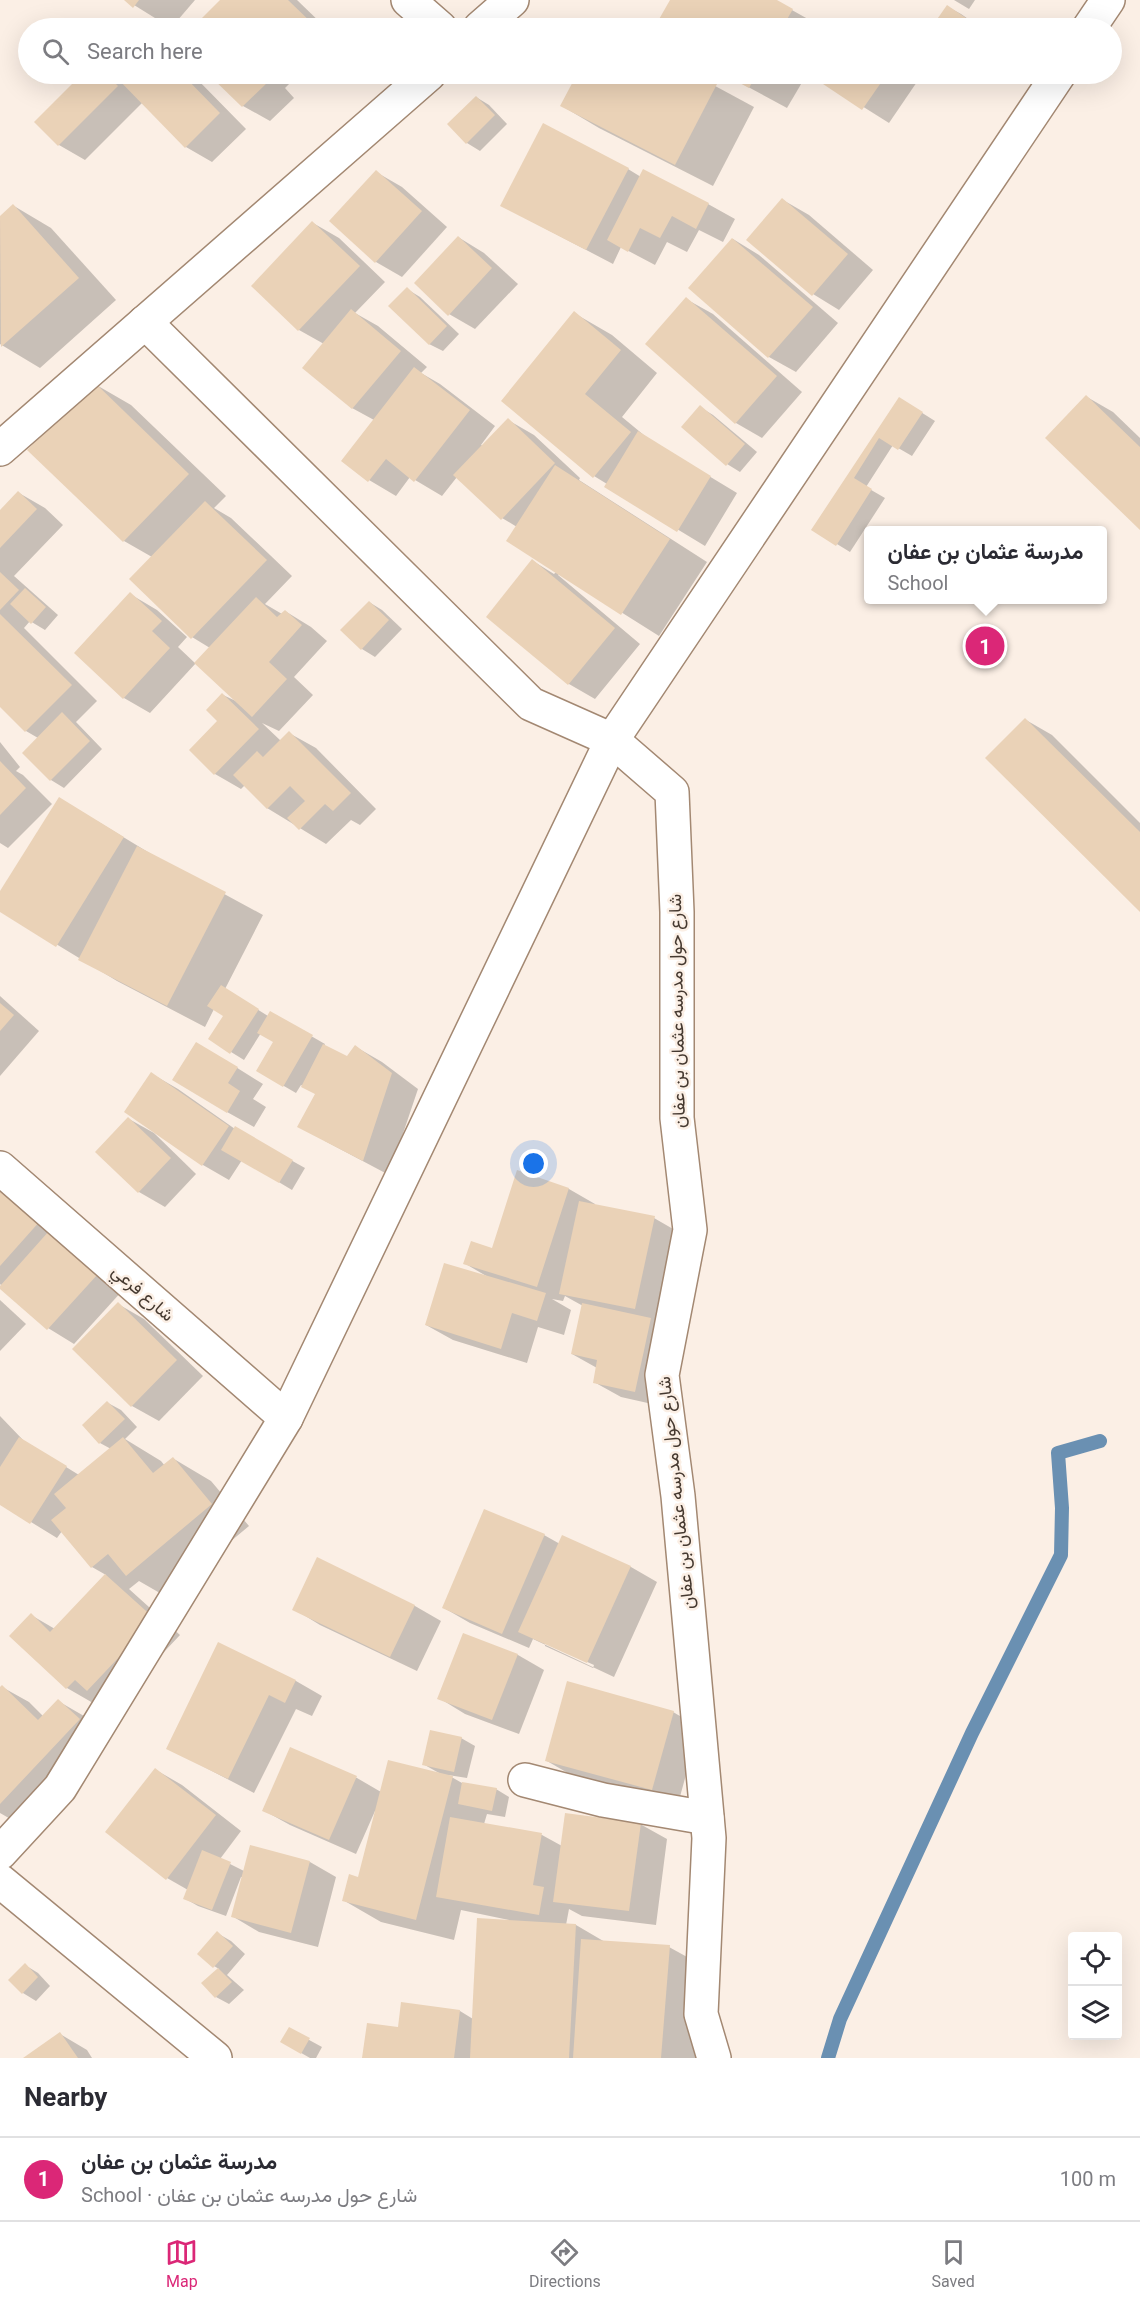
<!DOCTYPE html>
<meta charset="utf-8">
<style>
body{margin:0;font-family:Roboto,Vazirmatn,sans-serif;background:#f2f2f3;color:#2b2b33}
.controls{position:absolute;right:18px;bottom:18px;display:grid;overflow:hidden;border-radius:6px;box-shadow:0 6px 24px #0002}
.controls button{width:54px;height:54px;display:grid;place-items:center;padding:0;border:0;border-bottom:2px solid #e1e1e2;background:#fff;color:#2b2b33;font:30px sans-serif}
.you{position:absolute;left:534px;top:1164px;width:21px;height:21px;margin:-15px;border:4px solid #fff;border-radius:50%;background:#1a73e8;box-shadow:0 0 0 9px #1a73e833}
.badge{display:grid;place-items:center;width:39px;height:39px;border-radius:50%;background:#db2777;color:#fff;font-size:20px;font-weight:700}
.pin{position:absolute;translate:-50% -50%;border:3px solid #fff;box-shadow:0 2px 6px #0006}
.popup{position:absolute;left:864px;top:526px;width:243px;height:78px;box-sizing:border-box;display:grid;place-content:center;border-radius:6px;background:#fff;filter:drop-shadow(0 2px 4px #0005);font-size:20px;white-space:nowrap;color:#7c7c81}
.popup b{font-size:22px;color:#2b2b33}
.popup::after{content:'';position:absolute;left:50%;top:100%;margin-left:-12px;border:12px solid transparent;border-top-color:#fff}
.list{margin:0;padding:0;list-style:none}
h2{display:flex;justify-content:space-between;align-items:center;height:78px;margin:0;padding:0 24px;font-size:26px}
h2 small{font-size:20px;font-weight:400;color:#7c7c81}
.list li{display:grid;grid-template-columns:39px 1fr auto;gap:18px;align-items:center;box-sizing:border-box;height:84px;padding:0 24px;border-top:2px solid #e1e1e2}
.list b{display:block;font-size:22px;white-space:nowrap}
.list p{margin:0;font-size:20px;white-space:nowrap;color:#7c7c81}
.list em{font-size:20px;font-style:normal;color:#7c7c81}
.icon{flex:none;width:33px;height:33px;fill:none;stroke:currentColor;stroke-width:2;stroke-linecap:round;stroke-linejoin:round}
.map{position:relative;flex:none;width:1140px;height:2058px;overflow:hidden}
.search{position:absolute;background:#fff;box-shadow:0 6px 24px #0002;left:18px;right:18px;top:18px;height:66px;display:flex;align-items:center;gap:15px;box-sizing:border-box;padding:0 21px;border-radius:33px;color:#7c7c81;font-size:22px}
.sheet{height:162px;background:#fff}
nav{display:flex;justify-content:space-around;align-items:center;box-sizing:border-box;height:84px;border-top:2px solid #e1e1e2;background:#fff;font-size:16px;color:#7c7c81}
nav a{display:grid;justify-items:center;gap:3px}
nav .on{color:#db2777}
.map>svg:first-child{display:block}
</style>
<div class="map">
<svg width="1140" height="2058" viewBox="0 0 1140 2058">
<rect width="100%" height="100%" fill="#fbefe5"/>
<!-- shadow -->
<g fill="#0003" fill-rule="evenodd">
<path d="M126,0H195L171,28Z"/>
<path d="M222,0H297L326,28H194Z"/>
<path d="M671,0H774L824,28H656Z"/>
<path d="M954,0H975L969,9Z"/>
<path d="M948,7L961,14L981,28H933Z"/>
<path d="M840,24L847,28H837Z"/>
<path d="M84,74H112L116,76L118,74H192L246,129L212,162L186,147L142,103L85,160L59,145L36,122Z"/>
<path d="M210,74H299L285,88L294,98L270,121L243,106Z"/>
<path d="M578,74H693L754,107L713,186L599,128L562,106Z"/>
<path d="M724,74H807L787,108Z"/>
<path d="M811,74H917L921,76L889,123Z"/>
<path d="M941,74H965L958,84Z"/>
<path d="M476,97L489,105L507,124L480,151L467,143L449,124Z"/>
<path d="M628,169L641,177L708,204L735,219L723,242L699,230L687,252L667,242L655,265L621,247L613,264L529,220Z"/>
<path d="M376,172L402,187L447,227L402,277L376,262Z"/>
<path d="M783,200L809,215L873,270L839,310L813,294Z"/>
<path d="M14,206L51,228L116,300L40,368L0,344V218Z"/>
<path d="M313,223L339,238L385,282L355,313L378,326L427,367L421,373L440,384L495,426L481,445L483,446L508,420L534,435L580,478L579,480L707,562L659,636L559,573L558,575L640,644L595,699L569,684L488,617L533,561L554,574L556,572L517,527L502,518L457,477L442,496L410,477L396,496L369,480L343,460L374,420L352,408L324,344L299,330Z"/>
<path d="M458,237L484,253L518,284L475,329L449,314Z"/>
<path d="M733,239L759,255L838,323L796,372L769,357L690,288Z"/>
<path d="M407,289L420,297L459,334L443,351L429,344Z"/>
<path d="M686,299L713,314L802,392L762,438L736,423L647,344Z"/>
<path d="M574,313L612,335L657,373L622,417L651,441L737,493L705,546L606,486L607,484L594,476Z"/>
<path d="M93,383L131,405L226,496L214,508L231,518L292,576L265,604L282,614L285,611L311,627L327,641L294,677L313,695L279,731L262,723L281,741L289,733L316,748L376,809L360,825L351,820L326,844L267,808L245,785L241,789L215,774L191,750L219,721L223,695L238,702L196,663L150,713L124,698L130,594L157,610L187,637L178,647L196,664L210,648L192,637L152,557L124,541Z"/>
<path d="M1087,397L1113,412L1140,438V528Z"/>
<path d="M900,399L935,421L912,456L893,445L866,487L885,498L850,552L814,530Z"/>
<path d="M700,407L713,415L757,452L740,472L727,464Z"/>
<path d="M19,493L45,508L63,525L14,576L58,615L45,630L30,621L24,628L97,701L76,722L102,749L64,788L51,780L24,753L38,738L26,731L0,705V512Z"/>
<path d="M369,602L382,610L402,629L375,657L362,649Z"/>
<path d="M1026,720L1052,735L1140,823V910Z"/>
<path d="M0,742L20,767L16,771L23,775L52,804L8,848L0,843Z"/>
<path d="M97,821L156,857L263,915L225,989L268,1016L271,1013L325,1044L324,1046L347,1058L356,1047L382,1062L418,1089L389,1175L325,1141L316,1094L301,1085L296,1093L258,1071L275,1041L261,1033L244,1060L210,1039L225,1016L214,1009L205,1027L117,981L0,910V894Z"/>
<path d="M0,996L39,1031L0,1076Z"/>
<path d="M223,1059L263,1084L253,1099L266,1107L254,1127L227,1112Z"/>
<path d="M152,1074L178,1089L235,1129L305,1168L292,1190L242,1160L229,1180L203,1165Z"/>
<path d="M129,1119L154,1133L196,1174L165,1207L139,1192Z"/>
<path d="M518,1172L569,1189L595,1204V1206L654,1218L680,1233L661,1406L621,1397L594,1382L597,1368L572,1354L583,1306L565,1296L563,1301L552,1299L571,1310L564,1335L538,1327L527,1363L453,1340L426,1325L488,1277L464,1263L493,1250Z"/>
<path d="M0,1184L123,1290L74,1344L48,1328L0,1284Z"/>
<path d="M0,1300L26,1324L0,1351Z"/>
<path d="M118,1304L144,1319L203,1376L159,1421L132,1406L74,1349Z"/>
<path d="M108,1403L121,1410L137,1427L125,1439L161,1461L165,1466L174,1459L211,1481L249,1526L165,1596L139,1581L129,1589L180,1635L114,1705L93,1703L67,1688L31,1615L55,1629L106,1575L92,1567L62,1531L57,1538L0,1503V1416L24,1441L79,1475L111,1449L100,1443Z"/>
<path d="M544,1535L560,1544L563,1537L631,1567L657,1582L614,1677L533,1639L529,1648L470,1623L444,1608ZM545,1643L594,1665L593,1668L545,1646Z"/>
<path d="M318,1559L415,1606L441,1621L417,1671L320,1625L294,1609Z"/>
<path d="M463,1635L518,1655L544,1670L519,1734L465,1714L439,1698Z"/>
<path d="M219,1644L296,1681L322,1696L312,1716L296,1709L254,1793L168,1748Z"/>
<path d="M2,1687L29,1702L43,1716L58,1701L84,1716L105,1735L21,1825L0,1813V1689Z"/>
<path d="M673,1712L699,1727L678,1804L573,1776L547,1761Z"/>
<path d="M461,1738L475,1746L467,1778L448,1775L462,1783L496,1789L509,1797L505,1817L487,1814L484,1824L542,1835L562,1846L640,1824L667,1839L656,1925L582,1916L569,1909L566,1925H576L605,1942L669,1947L707,1968L701,2058H364L400,2028L460,2011L473,2019L509,1920L461,1910L454,1940L381,1922L343,1900L359,1879L376,1812L375,1811L356,1854L290,1825L263,1810L291,1749L357,1778L381,1792L439,1773L423,1764Z"/>
<path d="M156,1770L182,1785L241,1831L220,1859L244,1871L310,1862L336,1877L318,1947L259,1932L232,1916L243,1877H241L226,1916L198,1906L184,1898L188,1890L167,1878Z"/>
<path d="M217,1933L231,1941L245,1954L227,1975L244,1990L229,2004L216,1997L219,1969L214,1966Z"/>
<path d="M25,1965L38,1973L50,1986L36,2001L23,1993Z"/>
<path d="M289,2029L322,2047L316,2058H310L282,2042Z"/>
<path d="M60,2034L87,2050L92,2058H25Z"/>
</g>
<g fill="none" stroke-linecap="round" stroke-linejoin="round">
<!-- stream -->
<path stroke="#6a90b2" stroke-width="14" d="M828,2058L840,2019L972,1733L1061,1555L1062,1508L1058,1453L1100,1441"/>
</g>
<!-- building -->
<g fill="#ead2b7">
<path d="M124,0H139L133,8Z"/>
<path d="M220,0H288L317,28H192Z"/>
<path d="M670,0H777L793,9L782,28H654Z"/>
<path d="M947,5L979,27L978,28H931Z"/>
<path d="M82,74H106L118,86L58,146L34,122Z"/>
<path d="M116,74H182L220,113L185,148L114,75Z"/>
<path d="M208,74H260L268,82L242,107Z"/>
<path d="M577,74H696L717,84L675,165L560,106Z"/>
<path d="M723,74H757L749,88Z"/>
<path d="M808,74H887L862,110Z"/>
<path d="M476,96L495,115L466,144L447,124Z"/>
<path d="M543,123L629,168L586,250L500,206Z"/>
<path d="M643,169L709,203L696,229L672,216L660,238L640,228L628,252L607,240Z"/>
<path d="M376,170L422,211L375,263L329,221Z"/>
<path d="M782,198L848,254L812,296L746,240Z"/>
<path d="M13,204L79,278L1,347L0,216Z"/>
<path d="M312,221L360,266L298,331L251,286Z"/>
<path d="M458,236L492,268L448,316L414,283Z"/>
<path d="M732,238L813,307L768,358L688,288Z"/>
<path d="M407,287L447,326L429,345L388,306Z"/>
<path d="M686,297L777,376L735,424L645,344Z"/>
<path d="M351,309L401,351L352,409L302,368Z"/>
<path d="M574,311L621,350L585,394L631,432L593,478L501,401Z"/>
<path d="M414,367L470,410L414,482L386,459L368,482L341,461Z"/>
<path d="M93,381L189,474L123,542L27,450Z"/>
<path d="M1086,395L1140,447V530L1045,438Z"/>
<path d="M899,397L923,412L898,450L879,438L854,478L872,489L836,546L811,530Z"/>
<path d="M700,405L745,444L726,466L681,427Z"/>
<path d="M508,418L555,463L501,520L453,475Z"/>
<path d="M638,431L711,476L677,532L604,487Z"/>
<path d="M555,465L670,539L621,615L506,541Z"/>
<path d="M18,491L37,509L0,548V510Z"/>
<path d="M205,501L267,560L191,639L129,579Z"/>
<path d="M532,559L615,628L568,685L486,617Z"/>
<path d="M0,572L19,590L0,610Z"/>
<path d="M25,588L46,607L31,624L10,604Z"/>
<path d="M130,592L162,621L152,631L170,648L123,699L74,653Z"/>
<path d="M256,597L277,617L285,610L302,625L269,662L287,679L252,717L194,663Z"/>
<path d="M369,601L389,620L361,650L340,630Z"/>
<path d="M0,614L72,685L25,732L0,707Z"/>
<path d="M222,693L259,729L214,775L189,750L217,721L206,710Z"/>
<path d="M62,712L90,741L50,781L22,753Z"/>
<path d="M1025,718L1140,832V912L985,758Z"/>
<path d="M289,731L351,793L333,811L325,804L299,830L287,818L305,801L290,786L267,809L233,775L257,751L263,757Z"/>
<path d="M0,761L26,788L0,815Z"/>
<path d="M59,797L124,837L56,947L0,912V891Z"/>
<path d="M137,846L226,892L167,1006L78,960Z"/>
<path d="M221,985L259,1009L230,1054L208,1039L223,1016L207,1006Z"/>
<path d="M0,1003L14,1015L0,1031Z"/>
<path d="M270,1011L313,1035L283,1087L256,1071L273,1042L257,1033Z"/>
<path d="M196,1042L238,1067L228,1083L240,1091L227,1113L172,1080Z"/>
<path d="M323,1044L347,1056L355,1045L392,1073L363,1161L297,1127L315,1094L301,1087Z"/>
<path d="M151,1072L229,1126L202,1166L124,1112Z"/>
<path d="M128,1117L171,1158L138,1193L95,1152Z"/>
<path d="M235,1126L293,1160L279,1183L221,1150Z"/>
<path d="M517,1170L569,1188L537,1287L463,1264L471,1241L492,1248Z"/>
<path d="M0,1184L41,1220L0,1266Z"/>
<path d="M579,1201L655,1216L635,1309L559,1294Z"/>
<path d="M49,1231L98,1274L47,1330L0,1289V1286Z"/>
<path d="M444,1263L546,1293L537,1321L512,1313L501,1349L425,1325Z"/>
<path d="M118,1302L177,1360L131,1407L72,1349Z"/>
<path d="M582,1303L651,1318L635,1392L593,1383L597,1360L571,1354Z"/>
<path d="M107,1401L125,1419L99,1444L82,1425Z"/>
<path d="M19,1437L67,1466L30,1524L0,1505V1467Z"/>
<path d="M123,1437L153,1473L173,1457L212,1504L126,1576L108,1554L91,1568L51,1520L66,1508L54,1494Z"/>
<path d="M484,1509L545,1534L502,1634L442,1608Z"/>
<path d="M562,1535L631,1566L587,1663L518,1632Z"/>
<path d="M317,1557L415,1605L390,1657L292,1610Z"/>
<path d="M105,1574L155,1619L87,1691L75,1680L66,1689L9,1636L31,1613L50,1632Z"/>
<path d="M463,1633L518,1654L492,1720L437,1699Z"/>
<path d="M218,1642L296,1680L285,1703L269,1695L228,1779L166,1749Z"/>
<path d="M567,1681L674,1711L652,1790L545,1761Z"/>
<path d="M2,1685L38,1720L58,1699L80,1719L0,1804V1687Z"/>
<path d="M430,1730L462,1737L454,1772L422,1765Z"/>
<path d="M290,1747L357,1776L329,1840L262,1811Z"/>
<path d="M388,1760L453,1776L416,1920L342,1901L349,1874L358,1877Z"/>
<path d="M155,1768L216,1815L166,1880L105,1832Z"/>
<path d="M462,1782L497,1788L492,1811L458,1804Z"/>
<path d="M565,1813L641,1823L629,1911L553,1902Z"/>
<path d="M450,1817L542,1833L533,1885L544,1887L539,1915L436,1897Z"/>
<path d="M250,1845L310,1861L291,1933L231,1917Z"/>
<path d="M202,1850L231,1862L212,1910L183,1899Z"/>
<path d="M477,1918L576,1924L569,2058H470Z"/>
<path d="M217,1931L233,1946L213,1968L197,1954Z"/>
<path d="M581,1939L670,1945L661,2058H573Z"/>
<path d="M25,1963L38,1977L22,1994L8,1980Z"/>
<path d="M218,1968L232,1982L215,1998L201,1983Z"/>
<path d="M401,2002L460,2010L454,2058H362L367,2023L398,2027Z"/>
<path d="M289,2027L310,2038L301,2054L280,2042Z"/>
<path d="M60,2032L78,2058H23Z"/>
</g>
<g fill="none" stroke-linecap="round" stroke-linejoin="round">
<!-- minor casing -->
<g stroke="#a38872" stroke-width="36">
<g id="minor">
<path d="M408,0L440,28"/>
<path d="M480,28L512,0"/>
<path d="M1089,28L1108,0"/>
<path d="M145,322L531,704L612,740L672,792L677,912V1118L690,1230L662,1375L678,1496L709,1838L701,2014L714,2058"/>
<path d="M0,449L429,74"/>
<path d="M0,1168L286,1418"/>
<path d="M525,1780L603,1800L707,1818"/>
<path d="M0,1853L60,1788L286,1418L612,740L1059,74"/>
<path d="M0,1881L215,2058"/>
</g>
</g>
<!-- minor -->
<use href="#minor" stroke="#fff" stroke-width="33"/>
</g>
<g text-anchor="middle" stroke-width="5" stroke-linejoin="round" paint-order="stroke">
<!-- street labels -->
<g font-size="18" fill="#453930" stroke="#fbefe5">
<text transform="translate(677 1011) rotate(-91)" y="6">شارع حول مدرسه عثمان بن عفان</text>
<text transform="translate(143 1293) rotate(41)" y="6">شارع فرعي</text>
<text transform="translate(676 1493) rotate(-96)" y="6">شارع حول مدرسه عثمان بن عفان</text>
</g>
</g>
</svg>
<div class="controls">
<button><svg class="icon" aria-label="locate" viewBox="0 0 24 24"><circle cx="12" cy="12" r="6"/><path d="M12 2v4M12 18v4M2 12h4M18 12h4"/></svg></button>
<button><svg class="icon" aria-label="layers" viewBox="0 0 24 24"><path d="M12 4l9 5-9 5-9-5zM3 14l9 5 9-5"/></svg></button>
</div>
<div class="you"></div>
<div class="pin badge" style="left:985px;top:646px">1</div>
<div class="popup"><b>مدرسة عثمان بن عفان</b>School</div>
<div class="search"><svg class="icon" aria-label="search" viewBox="0 0 24 24"><circle cx="10" cy="10" r="6"/><path d="M15 15l6 6"/></svg>Search here</div>
</div>
<section class="sheet">
<h2>Nearby<small></small></h2>
<ul class="list">
<li><span class="badge">1</span><div><b>مدرسة عثمان بن عفان</b><p>School · شارع حول مدرسه عثمان بن عفان</p></div><em>100 m</em></li>
</ul>
</section>
<nav>
<a class="on"><svg class="icon" aria-label="map" viewBox="0 0 24 24"><path d="M3 6l6-2 6 2 6-2v14l-6 2-6-2-6 2zM9 4v14M15 6v14"/></svg>Map</a>
<a><svg class="icon" aria-label="directions" viewBox="0 0 24 24"><path d="M12 3l9 9-9 9-9-9zM9 14v-3h6M13 9l2 2-2 2"/></svg>Directions</a>
<a><svg class="icon" aria-label="saved" viewBox="0 0 24 24"><path d="M7 4h10v16l-5-4-5 4z"/></svg>Saved</a>
</nav>
